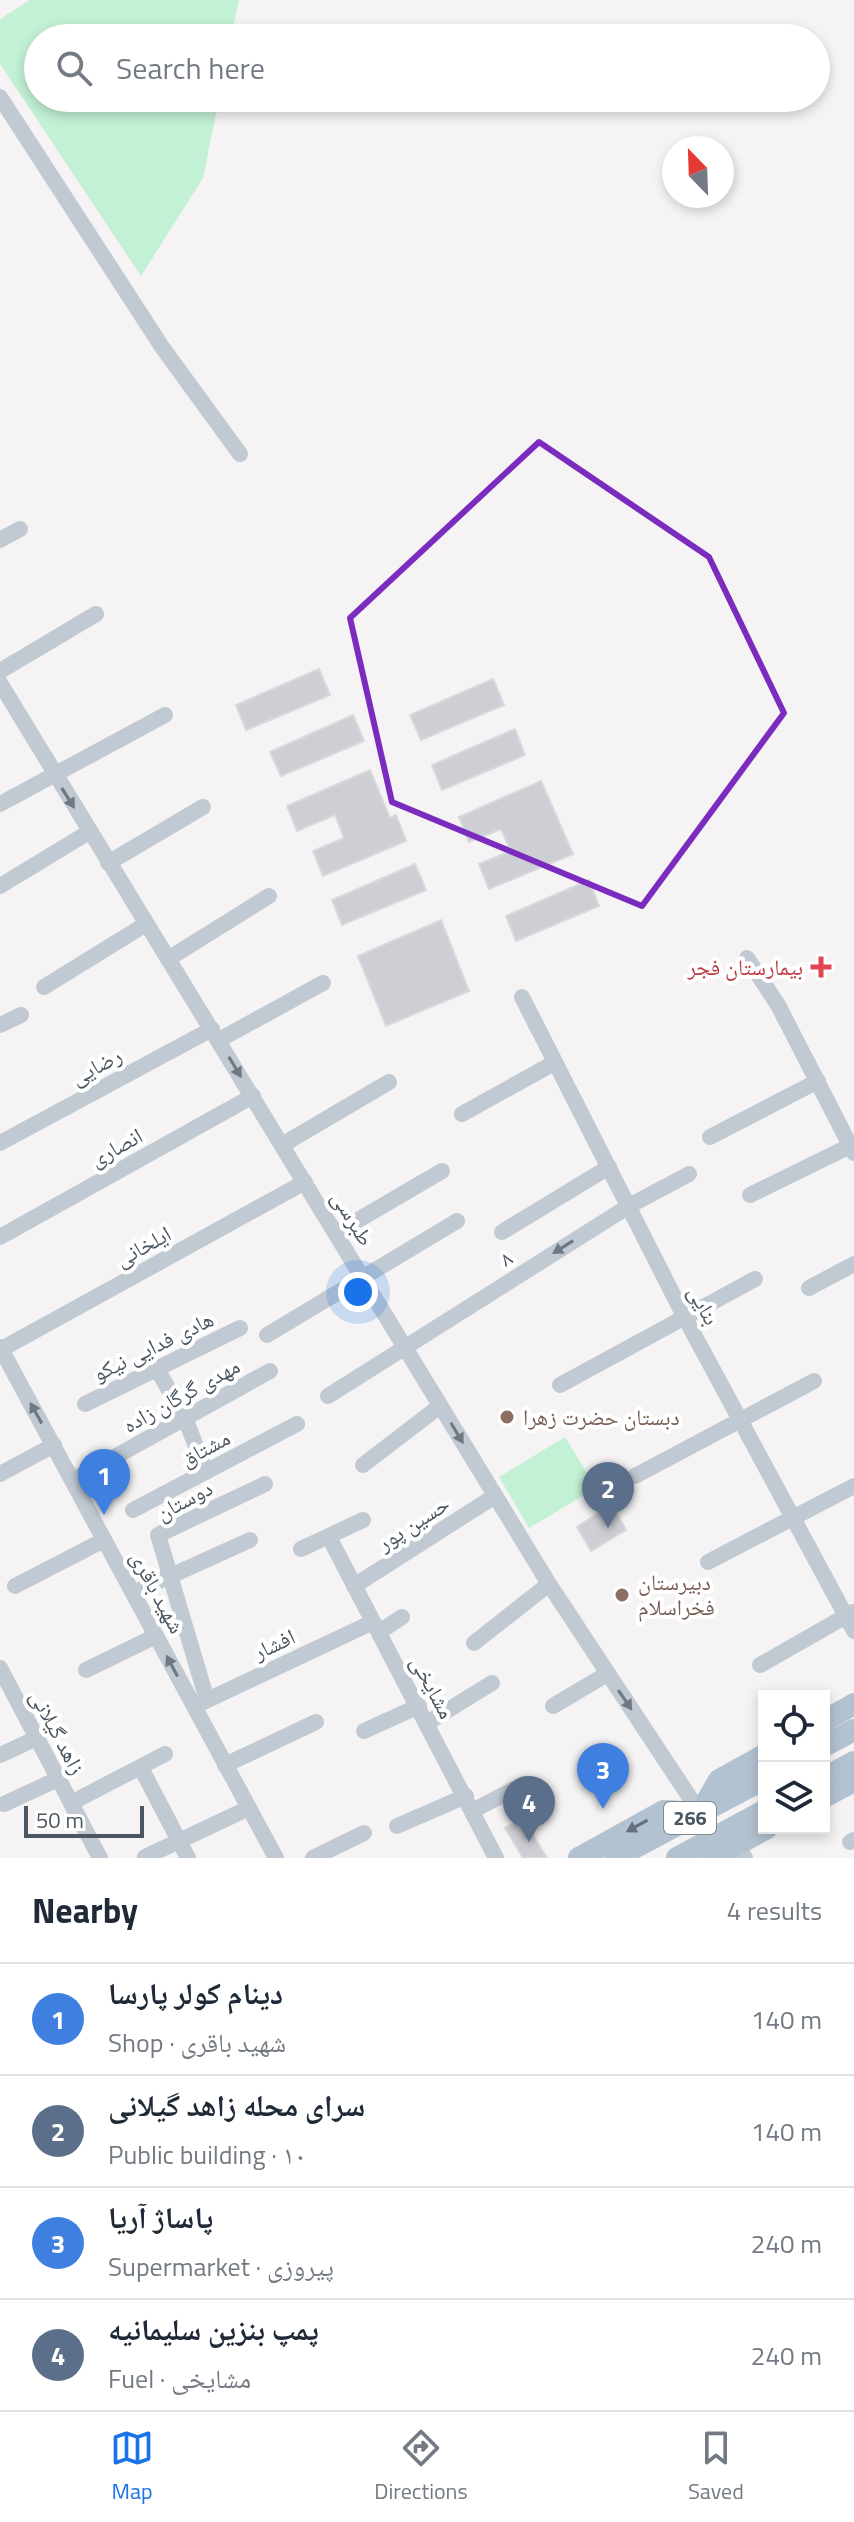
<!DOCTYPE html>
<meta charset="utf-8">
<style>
body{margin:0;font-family:"Titillium Web","Noto Naskh Arabic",sans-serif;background:#f2f2f3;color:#1f2937}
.controls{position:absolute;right:24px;bottom:24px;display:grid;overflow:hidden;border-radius:0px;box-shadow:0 4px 12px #0003}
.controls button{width:72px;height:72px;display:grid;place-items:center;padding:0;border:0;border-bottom:2px solid #e0e1e3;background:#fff;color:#1f2937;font:40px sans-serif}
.compass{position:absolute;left:662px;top:136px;width:72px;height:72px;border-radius:50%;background:#fff;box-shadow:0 4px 12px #0003;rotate:337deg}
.scale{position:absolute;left:24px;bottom:20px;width:120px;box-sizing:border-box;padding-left:8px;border:4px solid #4a5661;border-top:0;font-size:22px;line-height:28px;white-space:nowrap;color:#4a5661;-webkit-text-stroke:6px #fff;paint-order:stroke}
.you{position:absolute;left:358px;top:1292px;width:28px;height:28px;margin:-20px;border:6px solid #fff;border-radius:50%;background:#1a73e8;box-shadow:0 0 0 12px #1a73e833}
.badge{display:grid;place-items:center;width:52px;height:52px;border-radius:50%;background:#1a73e8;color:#fff;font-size:26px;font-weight:700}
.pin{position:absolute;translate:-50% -66px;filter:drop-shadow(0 2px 4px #0008)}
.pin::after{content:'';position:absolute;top:42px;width:28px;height:24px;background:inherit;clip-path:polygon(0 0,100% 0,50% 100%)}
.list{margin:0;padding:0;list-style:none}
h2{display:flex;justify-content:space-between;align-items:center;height:104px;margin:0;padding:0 32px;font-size:34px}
h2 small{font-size:26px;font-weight:400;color:#747a83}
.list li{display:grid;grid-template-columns:52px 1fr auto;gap:24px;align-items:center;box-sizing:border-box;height:112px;padding:0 32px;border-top:2px solid #e0e1e3}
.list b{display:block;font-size:30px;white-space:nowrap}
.list p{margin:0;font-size:26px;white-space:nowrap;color:#747a83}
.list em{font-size:26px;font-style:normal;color:#747a83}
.icon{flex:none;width:44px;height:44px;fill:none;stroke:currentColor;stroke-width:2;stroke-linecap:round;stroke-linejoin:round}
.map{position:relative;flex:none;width:854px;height:1858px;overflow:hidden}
.search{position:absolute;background:#fff;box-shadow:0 4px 12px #0003;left:24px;right:24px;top:24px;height:88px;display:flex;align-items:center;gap:20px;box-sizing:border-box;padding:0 28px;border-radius:44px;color:#747a83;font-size:30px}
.sheet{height:552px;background:#fff}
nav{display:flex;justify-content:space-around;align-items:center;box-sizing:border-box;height:112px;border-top:2px solid #e0e1e3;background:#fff;font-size:22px;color:#747a83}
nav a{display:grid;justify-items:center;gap:4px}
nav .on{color:#1a73e8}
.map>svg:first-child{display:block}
</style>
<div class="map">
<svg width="854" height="1858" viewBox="0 0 854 1858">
<rect width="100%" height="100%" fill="#f5f3f3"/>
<!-- green -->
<g fill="#c3f1d5">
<path d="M30,0H239L231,38H38V98H219L203,178L141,276L0,64V19Z"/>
<path d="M565,1437L596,1488L529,1528L499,1477Z"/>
</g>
<!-- building -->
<g fill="#cdcfd5" stroke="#d7d9de" stroke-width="2">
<path d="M319,669L330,695L246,730L236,705Z"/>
<path d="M493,679L504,705L421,740L410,715Z"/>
<path d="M353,715L364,741L281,776L270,752Z"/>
<path d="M515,729L525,755L442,790L432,765Z"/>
<path d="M370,770L390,818L396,815L406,841L323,876L313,851L344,838L335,815L297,831L287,806Z"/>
<path d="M541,781L573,854L489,889L479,864L511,851L501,829L469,842L459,817Z"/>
<path d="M415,864L426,890L342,925L332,900Z"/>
<path d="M589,880L599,906L516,941L506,916Z"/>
<path d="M441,920L469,991L386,1026L358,956Z"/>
<path d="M612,1504L626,1530L591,1551L577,1527Z"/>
<path d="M523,1818L547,1858H523L505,1828Z"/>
</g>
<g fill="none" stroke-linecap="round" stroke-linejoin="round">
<!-- minor -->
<g stroke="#c1cad2" stroke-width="16">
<path d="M0,97L162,347L240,454"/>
<path d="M0,540L20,529"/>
<path d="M0,671L96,614"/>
<path d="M0,683L549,1584L700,1813"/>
<path d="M0,804L165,715"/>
<path d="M108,863L203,807"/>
<path d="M0,886L89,832"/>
<path d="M747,958L778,1005L854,1153"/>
<path d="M168,959L269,896"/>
<path d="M44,987L146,924"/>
<path d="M522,997L684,1316L854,1631"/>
<path d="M0,1025L21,1015"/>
<path d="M219,1040L323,983"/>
<path d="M462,1114L554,1063"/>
<path d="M710,1137L818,1081"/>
<path d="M0,1143L212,1029"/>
<path d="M282,1145L389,1082"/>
<path d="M750,1195L850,1146"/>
<path d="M502,1232L609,1167"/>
<path d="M336,1233L442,1171"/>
<path d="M0,1237L253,1096"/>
<path d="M809,1288L854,1264"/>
<path d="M267,1335L457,1221"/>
<path d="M0,1347L276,1858"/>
<path d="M0,1350L305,1182"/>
<path d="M157,1369L185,1418L206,1472"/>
<path d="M560,1385L755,1279"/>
<path d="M328,1396L629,1206L689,1174"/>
<path d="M85,1404L240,1328"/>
<path d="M363,1465L440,1406"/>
<path d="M0,1474L54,1445"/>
<path d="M635,1476L814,1381"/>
<path d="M73,1480L270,1371"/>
<path d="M133,1510L297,1424"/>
<path d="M329,1537L496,1858"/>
<path d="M301,1549L363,1520"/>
<path d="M708,1562L854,1486"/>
<path d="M15,1586L104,1540"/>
<path d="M354,1586L495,1496"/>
<path d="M133,1593L250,1540"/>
<path d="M379,1632L402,1617"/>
<path d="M474,1643L549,1584"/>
<path d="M760,1665L853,1612"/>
<path d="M0,1668L100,1858"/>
<path d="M86,1670L156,1636"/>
<path d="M207,1700L158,1535L265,1484"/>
<path d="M197,1705L373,1622"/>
<path d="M553,1706L607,1674"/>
<path d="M427,1723L492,1683"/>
<path d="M364,1731L419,1706"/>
<path d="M0,1755L37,1738"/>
<path d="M225,1765L316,1722"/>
<path d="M141,1768L188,1858"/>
<path d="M71,1803L165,1754"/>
<path d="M4,1804L58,1779"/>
<path d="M472,1811L524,1784"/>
<path d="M397,1826L466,1796"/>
<path d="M850,1842L854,1840"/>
<path d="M737,1844L745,1858"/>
<path d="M145,1857L249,1808"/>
<path d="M313,1858L364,1833"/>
</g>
<!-- major -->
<g stroke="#b3c2d1" stroke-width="22">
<path d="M824,1721L854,1704"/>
<path d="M824,1746L854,1730"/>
<path d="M824,1778L854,1762"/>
<path d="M824,1797L854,1781"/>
<path d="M579,1858L664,1811L700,1813L719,1780L764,1755"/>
<path d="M615,1858L764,1779"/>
<path d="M677,1858L764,1811"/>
<path d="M712,1858L767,1828"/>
</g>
</g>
<!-- one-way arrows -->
<defs><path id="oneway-solid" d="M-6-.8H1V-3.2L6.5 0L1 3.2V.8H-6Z" transform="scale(2)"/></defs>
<g fill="#6e7983">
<use href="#oneway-solid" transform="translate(68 798) rotate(58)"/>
<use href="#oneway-solid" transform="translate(235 1067) rotate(59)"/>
<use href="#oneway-solid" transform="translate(563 1247) rotate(148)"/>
<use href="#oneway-solid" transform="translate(36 1413) rotate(-119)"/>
<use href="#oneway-solid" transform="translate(457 1433) rotate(59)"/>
<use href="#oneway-solid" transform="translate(172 1666) rotate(-118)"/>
<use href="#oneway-solid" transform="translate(625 1700) rotate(56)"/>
</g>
<use fill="#64717d" href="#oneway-solid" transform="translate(637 1826) rotate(151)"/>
<!-- marked area -->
<path fill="none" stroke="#7b2cbf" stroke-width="6" stroke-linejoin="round" d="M539,442L709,557L784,713L642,906L392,802L350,618Z"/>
<!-- markers -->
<path fill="#e0444e" stroke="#fff" stroke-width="3" d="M817 955h8v8h8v8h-8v8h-8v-8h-8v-8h8z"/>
<g fill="#8d6e63" stroke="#fff" stroke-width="3">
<circle cx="507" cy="1417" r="8"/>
<circle cx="622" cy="1595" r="8"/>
</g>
<g text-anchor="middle" stroke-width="8" stroke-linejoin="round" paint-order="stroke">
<!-- shield labels -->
<rect fill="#fff" stroke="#808990" stroke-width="2" x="664" y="1802" width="52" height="32" rx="6"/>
<g font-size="20" font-weight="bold" fill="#4a5661">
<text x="690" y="1825">266</text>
</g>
<!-- health labels -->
<g font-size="22" fill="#be3a42" stroke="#fff" text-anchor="end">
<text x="803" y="975">بیمارستان فجر</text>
</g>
<!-- street labels -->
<g font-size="22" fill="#4a5661" stroke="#fff">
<text transform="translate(96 1066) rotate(-28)" y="8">رضایی</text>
<text transform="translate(116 1147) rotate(-29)" y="8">انصاری</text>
<text transform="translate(353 1218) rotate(59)" y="8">طبرسی</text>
<text transform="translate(143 1246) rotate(-29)" y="8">ایلخانی</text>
<text transform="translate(506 1258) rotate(-32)" y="8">۸</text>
<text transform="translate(704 1305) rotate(62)" y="8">بنایی</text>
<text transform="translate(153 1346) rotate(-26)" y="8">هادی فدایی نیکو</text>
<text transform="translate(181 1395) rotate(-29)" y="8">مهدی گرگان زاده</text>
<text transform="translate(205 1448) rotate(-28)" y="8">مشتاق</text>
<text transform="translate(184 1500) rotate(-28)" y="8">دوستان</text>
<text transform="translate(413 1523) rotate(-33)" y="8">حسین پور</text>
<text transform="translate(158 1592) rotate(62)" y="8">شهید باقری</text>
<text transform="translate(274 1644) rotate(-25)" y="8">افشار</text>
<text transform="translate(433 1687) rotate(62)" y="8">مشایخی</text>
<text transform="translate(58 1732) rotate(62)" y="8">زاهد گیلانی</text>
</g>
<!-- education labels -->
<g font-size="22" fill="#785e54" stroke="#fff" text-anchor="start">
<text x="523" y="1425">دبستان حضرت زهرا</text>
<text x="638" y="1590">دبیرستان<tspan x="638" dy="25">فخراسلام</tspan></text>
</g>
</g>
</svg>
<div class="controls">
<button><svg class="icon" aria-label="locate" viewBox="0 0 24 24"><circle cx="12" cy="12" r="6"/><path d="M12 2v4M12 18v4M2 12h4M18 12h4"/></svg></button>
<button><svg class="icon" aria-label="layers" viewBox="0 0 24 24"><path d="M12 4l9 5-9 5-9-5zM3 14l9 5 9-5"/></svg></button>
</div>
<svg class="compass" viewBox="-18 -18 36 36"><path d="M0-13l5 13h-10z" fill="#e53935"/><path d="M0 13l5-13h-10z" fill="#747a83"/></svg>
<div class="scale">50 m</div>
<div class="you"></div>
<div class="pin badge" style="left:104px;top:1515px;background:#3f7fe0">1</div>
<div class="pin badge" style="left:608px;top:1528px;background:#5c6f8a">2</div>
<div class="pin badge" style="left:603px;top:1809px;background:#3f7fe0">3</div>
<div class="pin badge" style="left:529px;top:1842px;background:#5c6f8a">4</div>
<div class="search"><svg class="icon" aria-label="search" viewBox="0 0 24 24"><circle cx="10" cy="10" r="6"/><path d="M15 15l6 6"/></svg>Search here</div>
</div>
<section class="sheet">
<h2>Nearby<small>4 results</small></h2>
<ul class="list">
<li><span class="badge" style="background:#3f7fe0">1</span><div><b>دینام کولر پارسا</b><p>Shop · شهید باقری</p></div><em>140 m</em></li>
<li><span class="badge" style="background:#5c6f8a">2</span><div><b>سرای محله زاهد گیلانی</b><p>Public building · ۱۰</p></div><em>140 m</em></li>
<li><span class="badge" style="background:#3f7fe0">3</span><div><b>پاساژ آریا</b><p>Supermarket · پیروزی</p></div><em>240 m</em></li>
<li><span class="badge" style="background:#5c6f8a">4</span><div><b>پمپ بنزین سلیمانیه</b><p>Fuel · مشایخی</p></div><em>240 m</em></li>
</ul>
</section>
<nav>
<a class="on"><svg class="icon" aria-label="map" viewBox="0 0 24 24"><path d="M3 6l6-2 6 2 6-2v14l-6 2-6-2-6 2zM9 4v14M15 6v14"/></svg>Map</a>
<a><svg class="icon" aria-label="directions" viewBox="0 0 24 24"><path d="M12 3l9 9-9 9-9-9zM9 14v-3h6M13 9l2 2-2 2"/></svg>Directions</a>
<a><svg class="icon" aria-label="saved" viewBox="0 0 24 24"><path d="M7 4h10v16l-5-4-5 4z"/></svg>Saved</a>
</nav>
